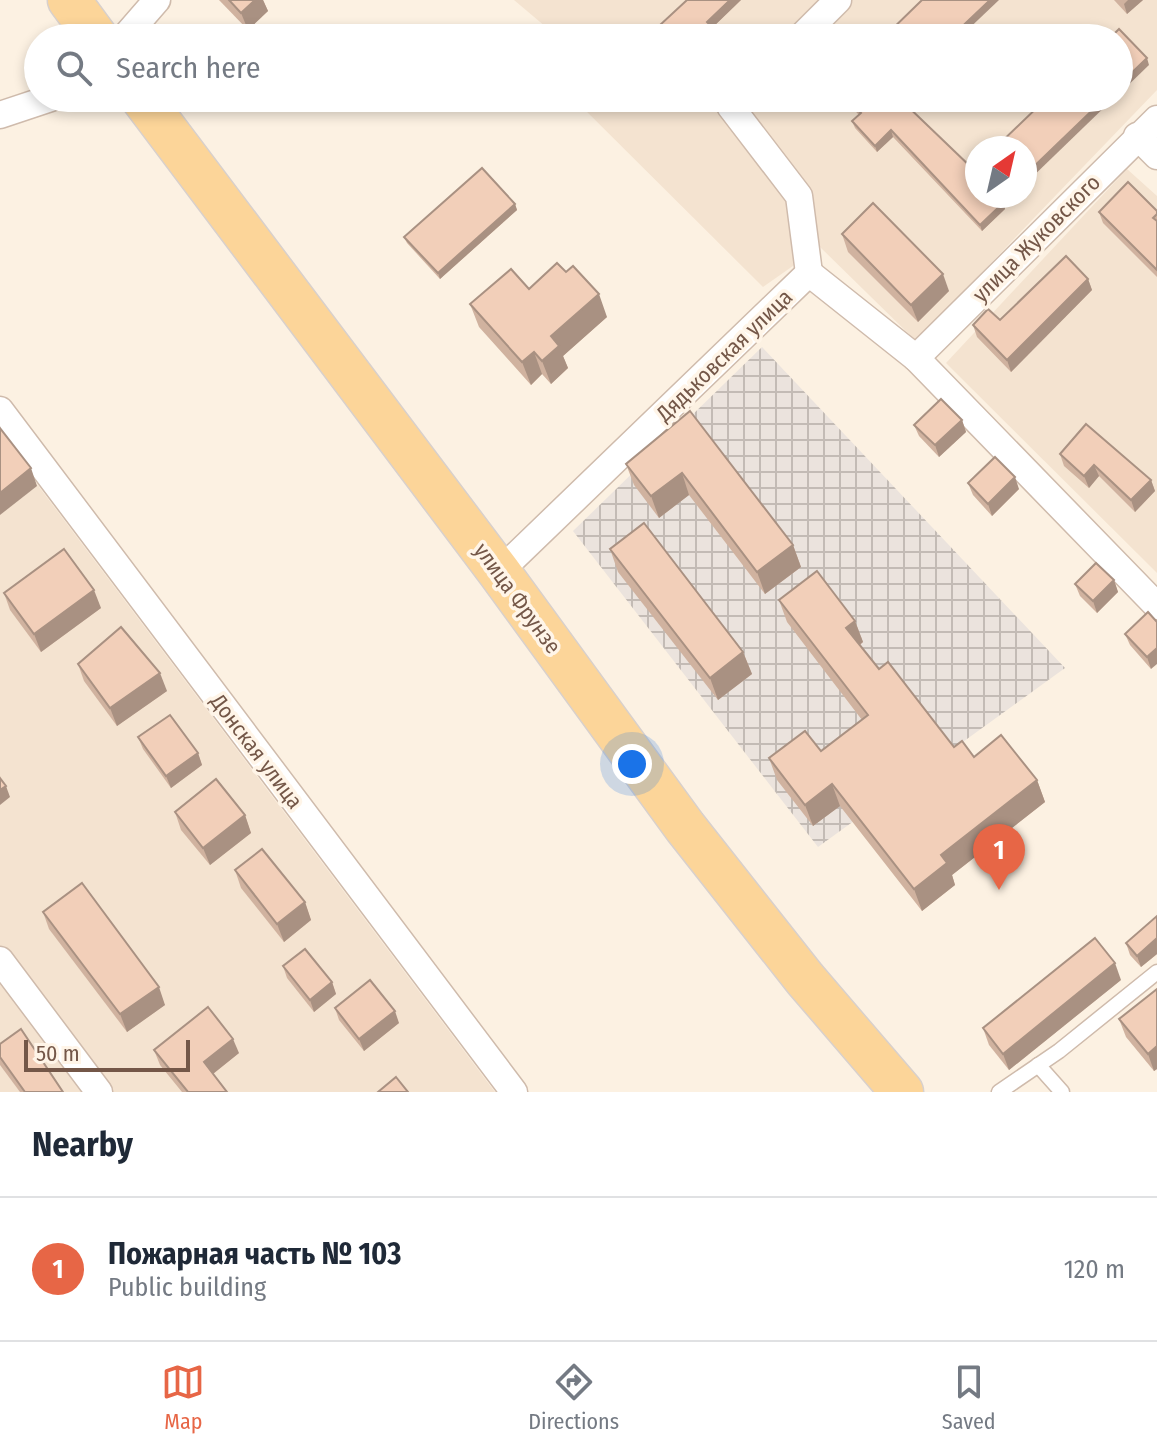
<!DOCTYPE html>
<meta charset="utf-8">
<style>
body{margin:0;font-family:"Fira Sans Condensed",sans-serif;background:#f6f6f7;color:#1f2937}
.compass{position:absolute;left:965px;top:136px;width:72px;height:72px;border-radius:50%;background:#fff;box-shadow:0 4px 12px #0003;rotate:34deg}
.scale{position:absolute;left:24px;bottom:20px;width:166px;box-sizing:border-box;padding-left:8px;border:4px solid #745748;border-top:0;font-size:22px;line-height:28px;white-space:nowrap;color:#745748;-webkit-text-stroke:6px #fff5e8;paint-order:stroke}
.you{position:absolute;left:632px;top:764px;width:28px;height:28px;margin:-20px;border:6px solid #fff;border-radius:50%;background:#1a73e8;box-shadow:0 0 0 12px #1a73e833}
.badge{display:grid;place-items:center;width:52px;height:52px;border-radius:50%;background:#e76646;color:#fff;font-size:26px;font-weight:700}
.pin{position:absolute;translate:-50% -66px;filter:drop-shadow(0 2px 4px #0008)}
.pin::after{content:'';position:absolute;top:42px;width:28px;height:24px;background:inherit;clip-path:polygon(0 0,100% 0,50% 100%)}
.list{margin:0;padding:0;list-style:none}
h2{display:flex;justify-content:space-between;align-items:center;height:104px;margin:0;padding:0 32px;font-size:34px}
h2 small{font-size:26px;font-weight:400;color:#747a83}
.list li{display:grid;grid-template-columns:52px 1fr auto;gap:24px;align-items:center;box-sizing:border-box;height:144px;padding:0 32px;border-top:2px solid #e0e1e3}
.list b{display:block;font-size:30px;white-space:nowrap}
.list p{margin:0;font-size:26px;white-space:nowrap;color:#747a83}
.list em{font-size:26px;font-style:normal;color:#747a83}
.icon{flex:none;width:44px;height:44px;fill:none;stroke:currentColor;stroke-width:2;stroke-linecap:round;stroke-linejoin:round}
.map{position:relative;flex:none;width:1157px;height:1092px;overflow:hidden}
.search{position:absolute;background:#fff;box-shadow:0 4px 12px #0003;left:24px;right:24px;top:24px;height:88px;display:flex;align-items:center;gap:20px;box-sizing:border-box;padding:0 28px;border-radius:44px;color:#747a83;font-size:30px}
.sheet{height:248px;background:#fff}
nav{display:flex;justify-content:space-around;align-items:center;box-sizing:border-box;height:112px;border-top:2px solid #e0e1e3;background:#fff;font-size:22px;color:#747a83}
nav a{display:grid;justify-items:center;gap:4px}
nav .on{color:#e76646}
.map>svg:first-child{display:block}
</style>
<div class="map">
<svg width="1157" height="1092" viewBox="0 0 1157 1092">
<defs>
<pattern id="industrial-grid" width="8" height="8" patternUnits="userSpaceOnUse" patternTransform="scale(2)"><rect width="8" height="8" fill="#ebe3dd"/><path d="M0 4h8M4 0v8" fill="none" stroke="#c3bbb5"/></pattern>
</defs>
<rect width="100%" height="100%" fill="#fcf1e2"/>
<!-- residential -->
<g fill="#f4e3d0" fill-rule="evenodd">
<path d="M514,0H1157V90L916,341L820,247L763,287L573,98H1119V38H559ZM977,148H1025V196H977Z"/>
<path d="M1127,169L1157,196V573L946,363Z"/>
<path d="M0,435L495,1092H0Z"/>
</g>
<!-- industrial -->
<path fill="url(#industrial-grid)" d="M762,347L1065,668L818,847L573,531Z"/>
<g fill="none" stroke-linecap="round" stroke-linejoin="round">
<!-- lane casing -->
<g stroke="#cfbbac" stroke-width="17">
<g id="lane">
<path d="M1038,1065L1062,1092"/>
<path d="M999,1092L1059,1051L1157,972"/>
</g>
</g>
<!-- street casing -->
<g stroke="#cfbbac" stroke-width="29">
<g id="street">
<path d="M124,38L157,0"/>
<path d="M800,38L838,0"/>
<path d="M739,98L730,106L799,196L809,273"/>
<path d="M0,115L51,98"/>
<path d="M1137,136L1157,156"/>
<path d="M916,358L1157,119"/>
<path d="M0,410L514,1092"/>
<path d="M499,572L809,273L916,358L1157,606"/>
<path d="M0,960L99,1092"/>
</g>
</g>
<!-- primary casing -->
<g stroke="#d8d0cc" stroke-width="45">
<g id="primary">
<path d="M69,0L97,38"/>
<path d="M142,98L499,572L685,827L805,979L902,1092"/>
</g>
</g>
<!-- lane -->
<use href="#lane" stroke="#fff" stroke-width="14"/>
<!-- street -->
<use href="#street" stroke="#fff" stroke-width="26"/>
<!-- primary -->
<use href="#primary" stroke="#fcd599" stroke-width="42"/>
</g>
<!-- wall -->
<g fill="#d0b29f">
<path d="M219,0H263L268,11L248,30Z"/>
<path d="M687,0H741L712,28L714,34L710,38H667L663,33L660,25Z"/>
<path d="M1114,0H1143L1127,14Z"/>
<path d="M843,98H899L977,196H1012L1004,205L1005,209L982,231L893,137L877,152L855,128L852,121L859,115Z"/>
<path d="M515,204L517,210L440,279L407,243L404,237Z"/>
<path d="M1157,211V277L1103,223L1099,212Z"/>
<path d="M842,234L949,291L918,322L848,252Z"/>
<path d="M1088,279L1092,290L1011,372L977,337L973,325L1000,320Z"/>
<path d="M529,289L607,317L563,356L568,368L551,384L542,374L531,385L479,327L470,304Z"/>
<path d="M690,411L793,545L801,567L765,594L689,495L659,518L634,485L626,464Z"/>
<path d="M962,420L966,432L939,457L919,436L914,425Z"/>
<path d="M1060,454L1151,480L1155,491L1135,512L1099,476L1089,488L1064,466Z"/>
<path d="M968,483L1019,489L992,516L973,495Z"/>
<path d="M610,549L743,652L752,674L718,700L618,572Z"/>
<path d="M1114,580L1118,592L1097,613L1080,596L1075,584Z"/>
<path d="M4,593L101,608L41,652L10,610Z"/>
<path d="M779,600L855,621L863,642L860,645L879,669L954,747L974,757L1037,780L1045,802L952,875L955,885L922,911L840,806L813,826L777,780L769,758L821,751L862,720L787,622Z"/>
<path d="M1148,612L1151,669L1130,645L1125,634Z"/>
<path d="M78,664L167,691L117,726L84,681Z"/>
<path d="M138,737L198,753L202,765L171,788L143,749Z"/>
<path d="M175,812L245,815L251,833L210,865L181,830Z"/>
<path d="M235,870L305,902L311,920L284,942L241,888Z"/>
<path d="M43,912L165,1005L127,1032L49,929Z"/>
<path d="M1157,916V954L1141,967L1130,955L1126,943Z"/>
<path d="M283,966L332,982L336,994L314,1012L287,978Z"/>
<path d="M1121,980L1009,1070L989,1045L983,1028Z"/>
<path d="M1157,989V1069L1154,1071L1126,1037L1119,1019Z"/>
<path d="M335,1008L399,1023L364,1051L339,1020Z"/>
<path d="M0,1044L63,1092H20L0,1065Z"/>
<path d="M154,1050L239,1053L213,1074L227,1092H182L160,1065Z"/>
</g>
<!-- shaded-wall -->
<g fill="#a99182">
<path d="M255,0H263L268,11L248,30L241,13Z"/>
<path d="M730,0H741L712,28L714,34L710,38H699L707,22Z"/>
<path d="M990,0H999L959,38H950Z"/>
<path d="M1128,0H1143L1127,14L1124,4Z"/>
<path d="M1147,58L1149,65L1119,94V85Z"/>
<path d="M1105,98H1114L1025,184V175Z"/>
<path d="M891,130L893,137L877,152L875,146Z"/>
<path d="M1003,196H1012L1004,205L1005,209L982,231L980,225Z"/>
<path d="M515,204L517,210L440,279L438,273Z"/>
<path d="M943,274L949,291L918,322L911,305Z"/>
<path d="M1088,279L1092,290L1011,372L1007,360Z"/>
<path d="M599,294L607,317L563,356L568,368L551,384L542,361L551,336Z"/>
<path d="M534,352L542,374L531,385L522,362Z"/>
<path d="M962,420L966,432L939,457L935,445Z"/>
<path d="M1094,465L1099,476L1089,488L1084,476Z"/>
<path d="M31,468L37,486L0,515V493Z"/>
<path d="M682,473L689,495L659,518L651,496Z"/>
<path d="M1015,477L1019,489L992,516L988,504Z"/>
<path d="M1151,480L1155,491L1135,512L1131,500Z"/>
<path d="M793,545L801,567L765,594L757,572Z"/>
<path d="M1114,580L1118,592L1097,613L1093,601Z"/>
<path d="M94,590L101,608L41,652L34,634Z"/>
<path d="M855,621L863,642L854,649L846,628Z"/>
<path d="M1157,648V664L1151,669L1147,657Z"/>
<path d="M743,652L752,674L718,700L710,678Z"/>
<path d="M160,673L167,691L117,726L110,708Z"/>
<path d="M198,753L202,765L171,788L166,776Z"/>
<path d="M1037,780L1045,802L952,875L955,885L922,911L914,889L941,855Z"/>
<path d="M832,784L840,806L813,826L805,805Z"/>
<path d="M6,786L10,797L0,805V790Z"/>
<path d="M245,815L251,833L210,865L203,848Z"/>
<path d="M305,902L311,920L284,942L277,924Z"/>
<path d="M1157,938V954L1141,967L1137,956Z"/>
<path d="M1115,963L1121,980L1009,1070L1003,1054Z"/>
<path d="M332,982L336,994L314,1012L310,1000Z"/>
<path d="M159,987L165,1005L127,1032L120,1014Z"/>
<path d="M395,1011L399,1023L364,1051L359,1039Z"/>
<path d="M233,1039L239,1053L209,1077L204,1062Z"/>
<path d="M1157,1046V1069L1154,1071L1148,1054Z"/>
</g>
<!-- building -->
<g fill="#f2cfb9" stroke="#a99182" stroke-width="2">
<path d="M229,0H255L241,13Z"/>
<path d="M687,0H730L707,22L711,26L699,38H672L660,25Z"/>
<path d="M922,0H990L950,38H883Z"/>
<path d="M1119,29L1147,58L1119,85V38H1110Z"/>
<path d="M847,98H899L973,169L977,165V196H1003L1000,199L1003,203L980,225L891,130L875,146L852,121L861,113Z"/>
<path d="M1047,98H1105L1025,175V148H995Z"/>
<path d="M482,168L515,204L438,273L404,237Z"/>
<path d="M1128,182L1157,211V214L1153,218L1157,221V270L1099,212Z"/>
<path d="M873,203L943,274L911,305L842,234Z"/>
<path d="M1066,256L1088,279L1007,360L973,325L988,309L1000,320Z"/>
<path d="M557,263L566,272L573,266L599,294L551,336L559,346L542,361L534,352L522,362L470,304L511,269L529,289Z"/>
<path d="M941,399L962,420L935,445L914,425Z"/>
<path d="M690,411L793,545L757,572L682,473L651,496L626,464Z"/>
<path d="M1086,424L1151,480L1131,500L1094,465L1084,476L1060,454Z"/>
<path d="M0,428L31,468L0,493Z"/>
<path d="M995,457L1015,477L988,504L968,483Z"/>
<path d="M644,523L743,652L710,678L610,549Z"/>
<path d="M64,549L94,590L34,634L4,593Z"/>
<path d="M1096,563L1114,580L1093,601L1075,584Z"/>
<path d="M817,571L855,621L846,628L879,669L888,662L954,747L962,741L974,757L1001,735L1037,780L941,855L947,863L914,889L832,784L805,805L769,758L805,731L821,751L868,715L779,600Z"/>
<path d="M1148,612L1157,622V648L1147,657L1125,634Z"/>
<path d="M121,627L160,673L110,708L78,664Z"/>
<path d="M170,715L198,753L166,776L138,737Z"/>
<path d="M0,778L6,786L0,790Z"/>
<path d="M216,779L245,815L203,848L175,812Z"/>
<path d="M262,849L305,902L277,924L235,870Z"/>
<path d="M82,883L159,987L120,1014L43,912Z"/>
<path d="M1157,916V938L1137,956L1126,943Z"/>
<path d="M1095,938L1115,963L1003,1054L983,1028Z"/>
<path d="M305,949L332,982L310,1000L283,966Z"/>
<path d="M370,980L395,1011L359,1039L335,1008Z"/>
<path d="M1157,989V1046L1148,1054L1119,1019Z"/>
<path d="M208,1007L233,1039L204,1062L227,1092H188L154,1050Z"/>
<path d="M21,1029L63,1092H25L0,1057V1044Z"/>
<path d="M396,1077L408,1092H378Z"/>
</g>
<g text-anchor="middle" stroke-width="7" stroke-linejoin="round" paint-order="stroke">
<!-- street labels -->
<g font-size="22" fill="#745748" stroke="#fff5e8">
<text transform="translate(1036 238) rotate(-45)" y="8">улица Жуковского</text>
<text transform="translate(724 355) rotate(-44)" y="8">Дядьковская улица</text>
<text transform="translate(518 598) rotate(54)" y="8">улица Фрунзе</text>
<text transform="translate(257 751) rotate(53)" y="8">Донская улица</text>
</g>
</g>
</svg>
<svg class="compass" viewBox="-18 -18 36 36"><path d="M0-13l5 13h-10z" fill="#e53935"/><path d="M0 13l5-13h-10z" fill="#747a83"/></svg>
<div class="scale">50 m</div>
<div class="you"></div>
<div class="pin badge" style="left:999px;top:890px">1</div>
<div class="search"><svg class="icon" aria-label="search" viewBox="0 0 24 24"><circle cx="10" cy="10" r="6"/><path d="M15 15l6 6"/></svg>Search here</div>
</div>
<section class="sheet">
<h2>Nearby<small></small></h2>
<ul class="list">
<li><span class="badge">1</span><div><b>Пожарная часть № 103</b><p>Public building</p></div><em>120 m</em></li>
</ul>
</section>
<nav>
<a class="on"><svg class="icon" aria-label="map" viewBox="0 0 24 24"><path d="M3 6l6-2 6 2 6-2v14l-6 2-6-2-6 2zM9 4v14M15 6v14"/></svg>Map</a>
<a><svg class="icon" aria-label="directions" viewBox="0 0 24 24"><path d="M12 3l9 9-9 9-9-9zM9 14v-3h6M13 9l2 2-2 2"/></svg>Directions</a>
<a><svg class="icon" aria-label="saved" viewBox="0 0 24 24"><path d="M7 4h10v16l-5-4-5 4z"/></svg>Saved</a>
</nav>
